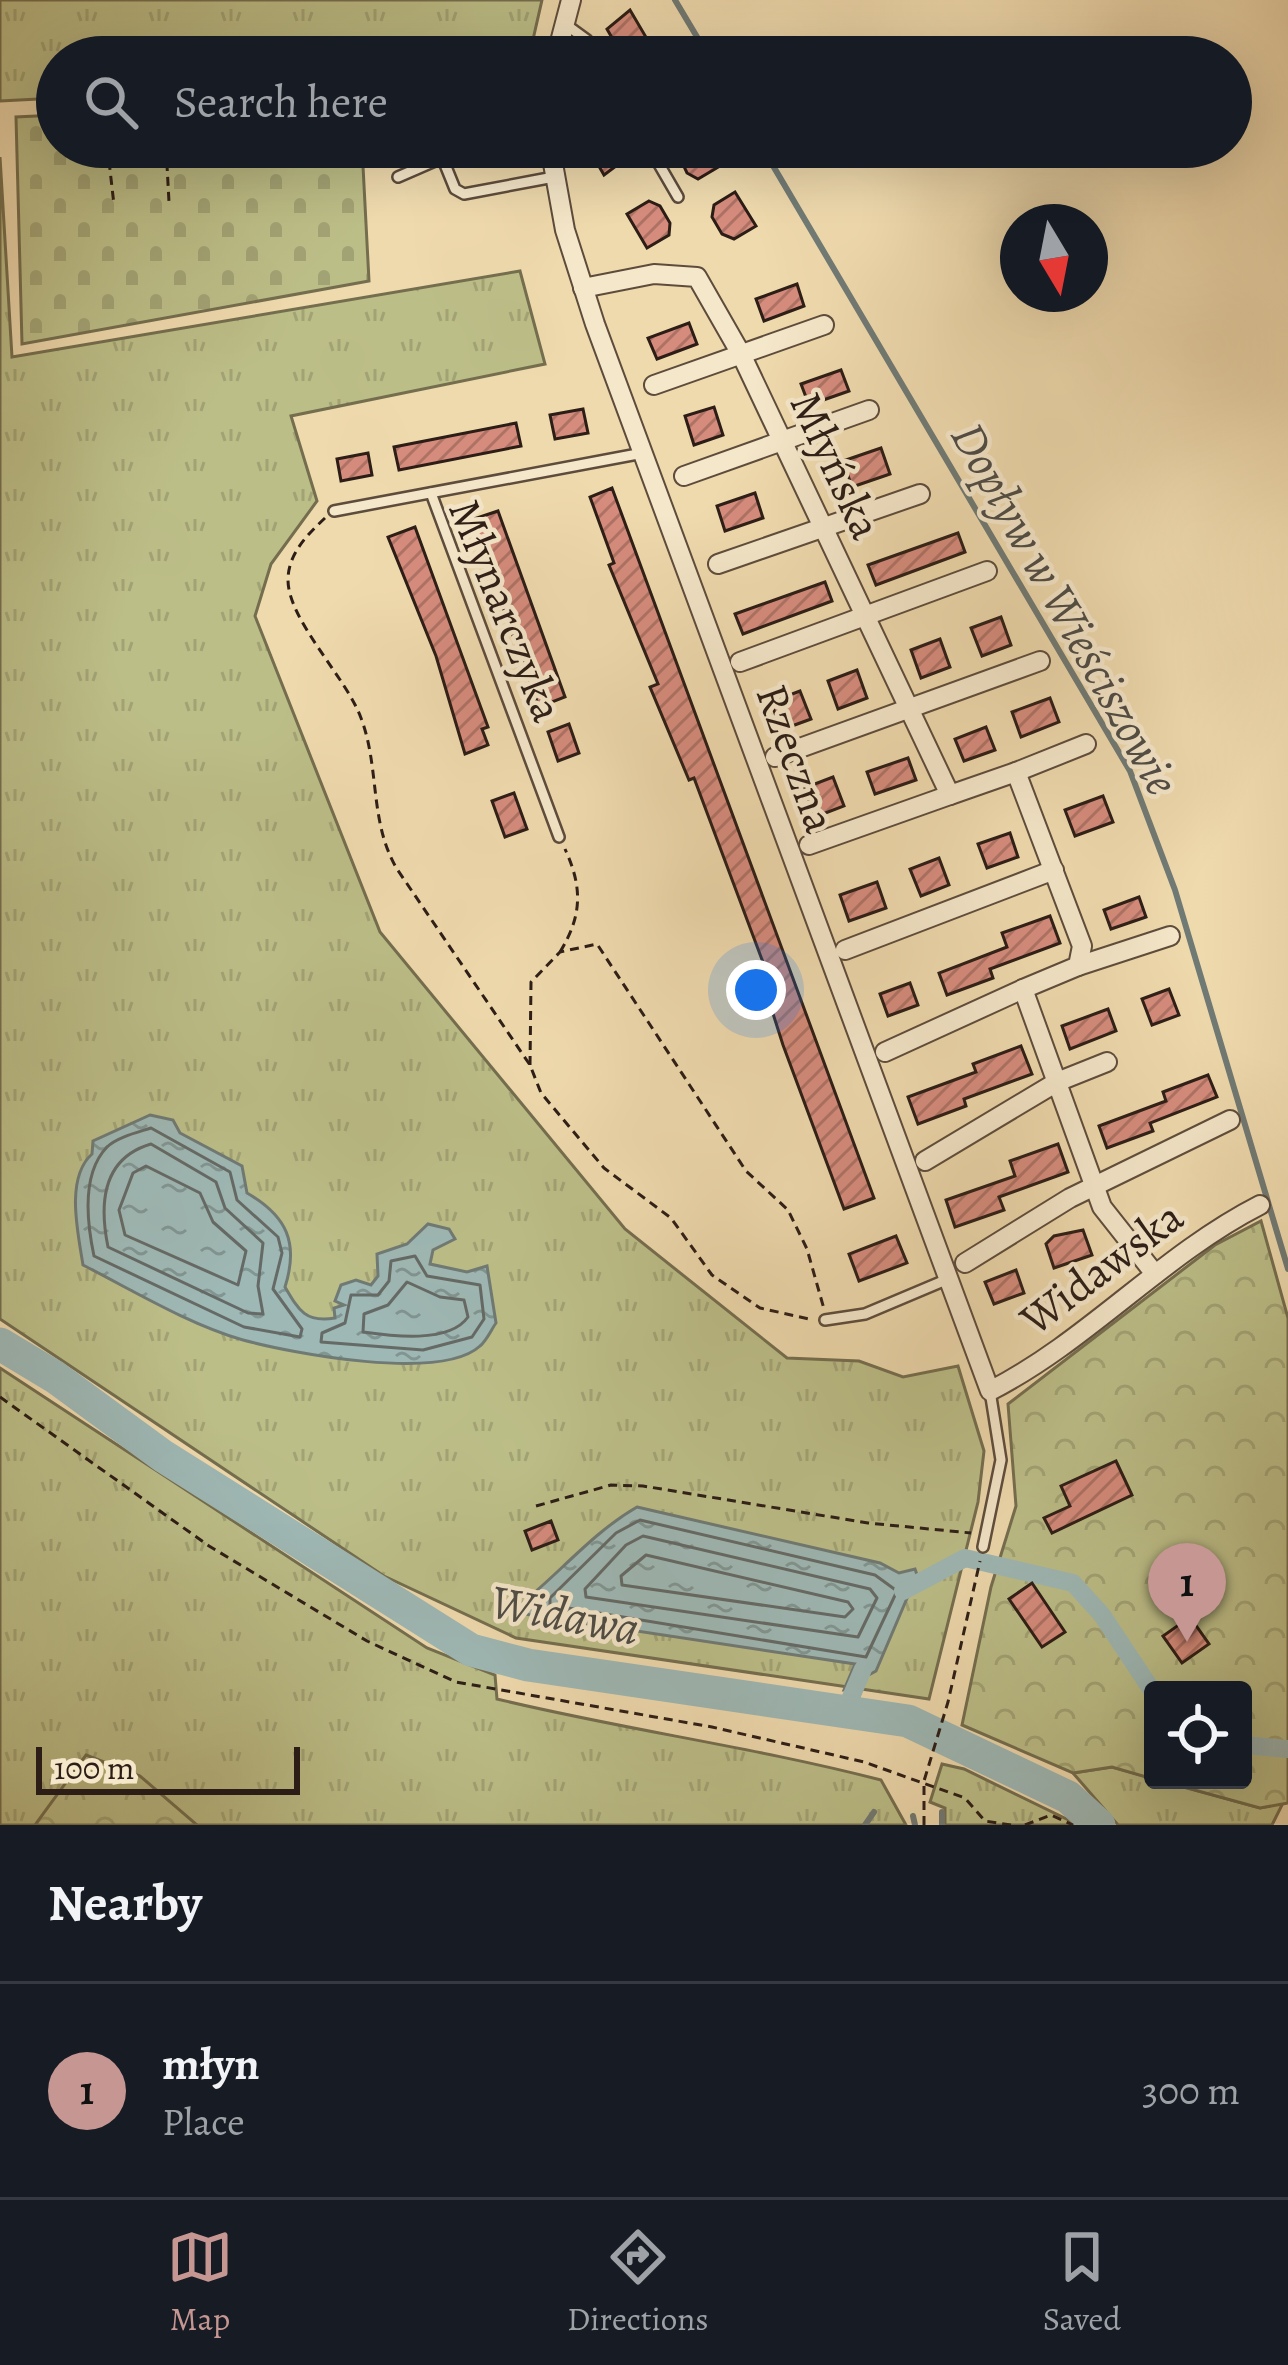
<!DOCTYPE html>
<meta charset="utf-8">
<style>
body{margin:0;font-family:Alegreya,serif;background:#242831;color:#f1f3f6}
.controls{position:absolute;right:36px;bottom:36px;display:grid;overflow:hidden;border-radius:12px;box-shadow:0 12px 48px #0002}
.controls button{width:108px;height:108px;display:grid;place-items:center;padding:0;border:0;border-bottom:3px solid #363941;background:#171b24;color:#f1f3f6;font:60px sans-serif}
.compass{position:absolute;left:1000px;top:204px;width:108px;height:108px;border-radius:50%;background:#171b24;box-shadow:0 12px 48px #0002;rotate:170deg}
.scale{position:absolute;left:36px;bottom:30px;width:264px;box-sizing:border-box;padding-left:12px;border:6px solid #2c1d16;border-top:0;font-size:33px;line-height:42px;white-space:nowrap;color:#2c1d16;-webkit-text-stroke:9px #f5e7ca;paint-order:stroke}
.you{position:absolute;left:756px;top:990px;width:42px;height:42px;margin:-30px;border:9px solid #fff;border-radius:50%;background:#1a73e8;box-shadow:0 0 0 18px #1a73e833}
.badge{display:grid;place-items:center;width:78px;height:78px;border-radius:50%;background:#c59692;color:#111;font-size:39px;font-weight:700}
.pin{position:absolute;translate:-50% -99px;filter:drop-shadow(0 3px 6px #0008)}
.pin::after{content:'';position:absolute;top:63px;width:42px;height:36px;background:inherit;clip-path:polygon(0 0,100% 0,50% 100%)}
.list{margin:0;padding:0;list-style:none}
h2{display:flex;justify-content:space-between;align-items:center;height:156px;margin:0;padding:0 48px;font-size:51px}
h2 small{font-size:39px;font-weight:400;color:#9ea1a6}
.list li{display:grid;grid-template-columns:78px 1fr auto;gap:36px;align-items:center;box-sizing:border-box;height:216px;padding:0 48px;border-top:3px solid #363941}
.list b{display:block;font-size:45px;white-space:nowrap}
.list p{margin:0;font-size:39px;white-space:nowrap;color:#9ea1a6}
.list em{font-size:39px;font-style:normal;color:#9ea1a6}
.icon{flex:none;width:66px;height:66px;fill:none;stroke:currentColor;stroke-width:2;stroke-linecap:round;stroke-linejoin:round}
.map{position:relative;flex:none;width:1288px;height:1825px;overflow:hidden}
.search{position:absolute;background:#171b24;box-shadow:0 12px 48px #0002;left:36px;right:36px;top:36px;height:132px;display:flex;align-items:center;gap:30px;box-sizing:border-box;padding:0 42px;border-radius:66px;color:#9ea1a6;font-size:45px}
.sheet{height:372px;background:#171b24}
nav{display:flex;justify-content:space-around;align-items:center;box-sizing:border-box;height:168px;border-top:3px solid #363941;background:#171b24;font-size:33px;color:#9ea1a6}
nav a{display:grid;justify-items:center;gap:6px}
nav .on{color:#c59692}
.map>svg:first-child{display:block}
</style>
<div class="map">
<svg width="1288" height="1825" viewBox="0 0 1288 1825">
<defs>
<pattern id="grass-tufts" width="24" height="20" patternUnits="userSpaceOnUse" patternTransform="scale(3)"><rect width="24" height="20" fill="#bcbe88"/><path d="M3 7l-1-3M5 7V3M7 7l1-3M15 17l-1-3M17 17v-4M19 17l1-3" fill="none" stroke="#a2a375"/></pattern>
<pattern id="forest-crowns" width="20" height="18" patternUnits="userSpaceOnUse" patternTransform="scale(3)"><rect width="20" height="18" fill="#bcbe88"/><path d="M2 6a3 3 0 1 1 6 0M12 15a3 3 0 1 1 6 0" fill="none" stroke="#a2a375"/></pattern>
<pattern id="cemetery-stones" width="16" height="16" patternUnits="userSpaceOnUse" patternTransform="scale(3)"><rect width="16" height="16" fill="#bcbe88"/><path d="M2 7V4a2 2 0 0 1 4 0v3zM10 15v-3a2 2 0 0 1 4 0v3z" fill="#a2a375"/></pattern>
<pattern id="water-ripples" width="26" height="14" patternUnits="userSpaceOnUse" patternTransform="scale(3)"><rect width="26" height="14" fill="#9eb8b5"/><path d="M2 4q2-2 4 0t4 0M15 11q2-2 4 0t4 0" fill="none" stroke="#819592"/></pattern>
<pattern id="building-hatch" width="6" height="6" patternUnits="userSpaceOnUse" patternTransform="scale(3)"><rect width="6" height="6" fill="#d68c7d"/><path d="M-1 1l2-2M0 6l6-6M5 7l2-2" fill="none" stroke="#ae7265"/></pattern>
</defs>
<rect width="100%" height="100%" fill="#efdaae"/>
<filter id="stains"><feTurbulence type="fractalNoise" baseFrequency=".00167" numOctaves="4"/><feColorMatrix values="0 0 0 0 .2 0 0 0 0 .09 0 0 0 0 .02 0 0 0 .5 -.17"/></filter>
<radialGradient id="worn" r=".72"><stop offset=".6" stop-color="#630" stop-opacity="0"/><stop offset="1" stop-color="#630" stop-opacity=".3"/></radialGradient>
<!-- grass -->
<g fill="url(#grass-tufts)" stroke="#746e4f" stroke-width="3">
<path d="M0,0H542L529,57H57V98L0,101Z"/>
<path d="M0,157L12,357L520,271L545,364L291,416L317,501L271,564L255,616L380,932L625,1229L787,1358L859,1361L903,1377L958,1366L984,1451L978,1502L929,1699L516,1638L384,1576L0,1319Z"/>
<path d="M0,1368L427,1648L495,1675L497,1699C625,1730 754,1747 881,1780L906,1825H0Z"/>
<path d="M942,1764L964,1769L1079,1825H945V1808L930,1802Z"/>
<path d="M1112,1767L1260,1808L1283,1803L1272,1825H1118L1073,1773Z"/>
</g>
<!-- forest -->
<g fill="url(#forest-crowns)" stroke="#746e4f" stroke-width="3">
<path d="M1261,1221L1288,1318V1803L1260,1808L1158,1780H1243V1690H1153V1779L1112,1767L1073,1773L962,1725L991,1587L1016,1506L1008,1404L1215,1245Z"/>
<path d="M86,1755L140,1776L197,1825H35Z"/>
</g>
<!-- cemetery -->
<path fill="url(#cemetery-stones)" stroke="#746e4f" stroke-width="3" d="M57,115V147H362L369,281L22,344L16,117Z"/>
<!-- water -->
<g fill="url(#water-ripples)" stroke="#707a75" stroke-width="3">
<path d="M150,1115L173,1120L180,1133L242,1166L247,1193C287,1216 299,1243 285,1287C299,1311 306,1323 335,1318L334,1308L344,1305L335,1301L341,1285L356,1280L371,1285L378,1276L377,1254L407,1244L428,1224L449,1229L455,1239L433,1250L430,1264L467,1272L487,1266L496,1323C491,1330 487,1340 480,1346C441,1382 291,1353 243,1340C188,1324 134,1291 83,1265C78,1233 65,1178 92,1154L93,1141Z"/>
<path d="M637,1507L880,1563L899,1573L915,1569L921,1586L908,1596L876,1671L865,1677L860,1690H844L855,1664L511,1612C555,1579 590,1534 637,1507Z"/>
</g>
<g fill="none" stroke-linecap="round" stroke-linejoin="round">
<!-- shore -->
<g stroke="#656a66" stroke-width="3">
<path d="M151,1128L230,1172L237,1200L278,1237L282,1253L273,1289L302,1329L300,1337L244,1327L94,1256C87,1223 81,1174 107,1147C117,1137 139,1132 151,1128Z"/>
<path d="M151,1144L216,1182L225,1208L263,1243L258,1286L263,1314L248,1313L108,1247C99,1203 103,1158 151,1144Z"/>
<path d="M146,1166L200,1193L213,1222L246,1251L238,1285L125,1235L119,1210L133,1173Z"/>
<path d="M415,1256L427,1276L480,1285L484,1319L472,1337L423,1350L321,1342L322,1333L345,1323L351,1295H378L389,1281L391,1261Z"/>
<path d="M407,1282L440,1297L464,1300L468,1317C449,1344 391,1336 363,1332L364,1314L388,1305Z"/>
<path d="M640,1520L875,1575L897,1591L866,1657L550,1605V1598L616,1533Z"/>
<path d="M643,1536L870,1589L877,1598L858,1637L586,1597L585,1589L626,1545Z"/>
<path d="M646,1555L848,1602L853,1609L845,1617L622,1585L621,1576Z"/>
</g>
<!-- stream -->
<g stroke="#707a75" stroke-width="6">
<path d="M675,0L709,57"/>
<path d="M762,147L1130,771L1175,890L1288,1269"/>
<path d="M942,1812V1825"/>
<path d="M913,1816L915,1825"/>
<path d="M865,1825L874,1812"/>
</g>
<!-- canal -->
<g stroke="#9eb8b5" stroke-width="18">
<path d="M903,1591L965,1558L1073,1583L1102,1615L1153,1692"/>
<path d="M846,1709L863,1669"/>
<path d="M1243,1745L1288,1749"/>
</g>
<!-- river -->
<path stroke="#9eb8b5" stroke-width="33" d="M0,1344L55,1377L163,1456L471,1650L528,1665L908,1721L1068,1797L1099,1825"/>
</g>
<!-- building -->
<g fill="url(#building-hatch)" stroke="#2c1d16" stroke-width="3">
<path d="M630,10L650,44L623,57L607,29Z"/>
<path d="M588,147H640V148L604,175Z"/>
<path d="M675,147H709L720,166L698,179L687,173Z"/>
<path d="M735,192L756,226L734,239L722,234L712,217L714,205Z"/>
<path d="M649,201L660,206L670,223L669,235L647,248L627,214Z"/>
<path d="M797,284L804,306L764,321L756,299Z"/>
<path d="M689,323L697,344L657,359L648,338Z"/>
<path d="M841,370L849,391L809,405L801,384Z"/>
<path d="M714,407L723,435L694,445L685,416Z"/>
<path d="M583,409L588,433L555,439L550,415Z"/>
<path d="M516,423L521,446L399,470L394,447Z"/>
<path d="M881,448L890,474L852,487L843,461Z"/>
<path d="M368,453L372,475L341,481L337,459Z"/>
<path d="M612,488L874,1198L844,1209L783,1045L761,976L767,973L694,778L689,780L650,687L658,684L609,565L614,563L590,497Z"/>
<path d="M755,493L763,518L725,531L717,506Z"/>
<path d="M498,511L565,697L539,707L471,520Z"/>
<path d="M415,527L488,727L482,729L488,745L465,754L436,656L388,537Z"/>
<path d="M958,533L965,552L876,585L868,565Z"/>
<path d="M825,582L832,601L743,634L735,614Z"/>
<path d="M1001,617L1011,645L982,656L971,628Z"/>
<path d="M940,639L950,667L921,678L911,650Z"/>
<path d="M857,670L867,698L838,709L828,681Z"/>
<path d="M800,691L811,719L781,730L771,702Z"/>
<path d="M1050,698L1059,722L1021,737L1012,712Z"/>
<path d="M569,724L579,753L558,761L548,732Z"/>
<path d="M986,727L995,750L964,761L955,739Z"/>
<path d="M908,758L916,780L875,794L867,772Z"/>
<path d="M833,777L844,806L815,817L804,788Z"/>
<path d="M514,793L527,829L505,837L492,801Z"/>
<path d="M1103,796L1113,822L1075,836L1065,810Z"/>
<path d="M1010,833L1018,857L987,868L978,844Z"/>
<path d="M939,858L949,885L921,896L910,869Z"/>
<path d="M877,882L886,908L849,921L840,895Z"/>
<path d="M1139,897L1146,917L1111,929L1104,910Z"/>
<path d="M1050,916L1060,943L990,969L993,978L947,995L939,973L1007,947L1002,933Z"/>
<path d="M910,983L918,1005L888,1016L880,994Z"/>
<path d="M1169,989L1179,1015L1152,1025L1142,999Z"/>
<path d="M1108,1009L1116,1031L1070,1049L1062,1026Z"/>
<path d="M1021,1046L1032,1074L964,1099L966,1106L918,1124L908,1097L976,1072L973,1064Z"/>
<path d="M1208,1075L1217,1097L1150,1123L1153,1131L1107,1148L1099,1126L1166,1101L1163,1092Z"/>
<path d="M1058,1144L1068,1172L999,1197L1004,1210L955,1227L946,1200L1015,1176L1010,1161Z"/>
<path d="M1083,1230L1092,1255L1054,1268L1046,1244L1054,1236Z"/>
<path d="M896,1236L907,1263L859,1281L849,1254Z"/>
<path d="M1016,1270L1024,1293L994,1304L985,1282Z"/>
<path d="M1116,1461L1132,1495L1052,1533L1044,1518L1070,1506L1061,1486Z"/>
<path d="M551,1521L558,1540L532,1550L525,1531Z"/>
<path d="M1032,1583L1065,1632L1042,1647L1009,1599Z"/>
<path d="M1190,1617L1209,1644L1182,1663L1163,1636Z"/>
</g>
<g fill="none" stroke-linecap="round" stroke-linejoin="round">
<!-- lane casing -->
<g stroke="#5d4c3c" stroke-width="14">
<g id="lane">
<path d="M565,24L587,40L597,57"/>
<path d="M649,147L678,197"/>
<path d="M442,157L455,189L464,194L554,177"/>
<path d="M398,177L467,147"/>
<path d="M431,493L559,837"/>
<path d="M334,511L643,453"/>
<path d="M825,1320L865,1314L948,1279"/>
<path d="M983,1547L1001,1460L990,1391"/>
</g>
</g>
<!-- street casing -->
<g stroke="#5d4c3c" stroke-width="22">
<g id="street">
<path d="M556,57L571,0"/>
<path d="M550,147L565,230L595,324L990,1391C1088,1341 1162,1255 1260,1205"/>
<path d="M583,288L654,274L697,277L741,354L950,795L1016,772L1082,946L1078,966L1023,989L1102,1207L1155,1274"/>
<path d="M654,385L824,325"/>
<path d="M684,476L869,410"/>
<path d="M718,564L920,494"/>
<path d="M740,662L987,571"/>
<path d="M775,757L1040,661"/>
<path d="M1016,772L1086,744"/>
<path d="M809,845L950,795"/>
<path d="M845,950L1054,870"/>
<path d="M1078,966L1170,936"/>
<path d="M885,1052L1023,989"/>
<path d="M925,1161L1057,1082L1107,1062"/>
<path d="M965,1263L1070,1198L1230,1120"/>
</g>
</g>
<!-- path -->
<g stroke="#2c1d16" stroke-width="3" stroke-dasharray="9 6" stroke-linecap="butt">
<path d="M166,147L169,202"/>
<path d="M109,161L114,205"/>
<path d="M325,518C307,535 288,554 288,580C288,620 346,677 361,718C380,768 369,822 397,869L530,1065L541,1093L604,1168L671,1218L712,1275L760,1308L809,1319"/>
<path d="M560,952C582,916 583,888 565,849"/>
<path d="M530,1065L531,982L560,952L597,944L746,1171L788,1210L807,1249L824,1309"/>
<path d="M0,1397L209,1546L367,1641L456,1682L712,1727L864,1762L965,1798L985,1821L1011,1825"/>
<path d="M536,1506L611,1485L643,1486L868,1523L971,1533"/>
<path d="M924,1825V1781L948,1702L980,1561"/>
<path d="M1025,1825L1051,1815L1073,1825"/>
</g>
<!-- lane -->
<use href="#lane" stroke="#f5e7ca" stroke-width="9"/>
<!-- street -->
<use href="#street" stroke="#f5e7ca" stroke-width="18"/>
</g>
<g text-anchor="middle" stroke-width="9" stroke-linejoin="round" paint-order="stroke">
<!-- street labels -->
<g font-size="45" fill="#2c1d16" stroke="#f5e7ca">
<text transform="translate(837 465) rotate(65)" y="16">Młyńska</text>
<text transform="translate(507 610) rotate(68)" y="16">Młynarczyka</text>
<text transform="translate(797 758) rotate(70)" y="16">Rzeczna</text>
<text transform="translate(1101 1267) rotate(-37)" y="16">Widawska</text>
</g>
<!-- water labels -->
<g font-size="48" font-style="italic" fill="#4e4c46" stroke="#f5e7ca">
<text transform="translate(1066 608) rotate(61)" y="17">Dopływ w Wieściszowie</text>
<text transform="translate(565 1614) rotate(11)" y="17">Widawa</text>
</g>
</g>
<rect width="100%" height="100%" filter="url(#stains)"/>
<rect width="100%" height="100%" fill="url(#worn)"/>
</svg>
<div class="controls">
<button><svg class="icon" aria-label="locate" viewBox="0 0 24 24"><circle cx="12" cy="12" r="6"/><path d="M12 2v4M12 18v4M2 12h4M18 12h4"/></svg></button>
</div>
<svg class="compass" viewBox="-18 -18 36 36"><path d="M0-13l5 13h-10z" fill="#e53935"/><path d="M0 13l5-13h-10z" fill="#9ea1a6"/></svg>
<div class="scale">100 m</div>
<div class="you"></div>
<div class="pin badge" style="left:1187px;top:1642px">1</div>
<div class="search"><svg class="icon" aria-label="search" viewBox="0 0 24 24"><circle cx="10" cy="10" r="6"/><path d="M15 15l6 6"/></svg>Search here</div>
</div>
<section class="sheet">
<h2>Nearby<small></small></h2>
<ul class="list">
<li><span class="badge">1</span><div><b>młyn</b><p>Place</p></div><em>300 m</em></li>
</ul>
</section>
<nav>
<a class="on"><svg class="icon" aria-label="map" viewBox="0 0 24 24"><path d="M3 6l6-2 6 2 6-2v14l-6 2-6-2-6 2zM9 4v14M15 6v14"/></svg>Map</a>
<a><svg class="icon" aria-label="directions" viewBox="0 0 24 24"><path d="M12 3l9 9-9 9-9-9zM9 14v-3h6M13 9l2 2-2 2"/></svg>Directions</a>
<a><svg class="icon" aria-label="saved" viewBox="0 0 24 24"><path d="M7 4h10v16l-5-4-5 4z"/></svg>Saved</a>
</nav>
